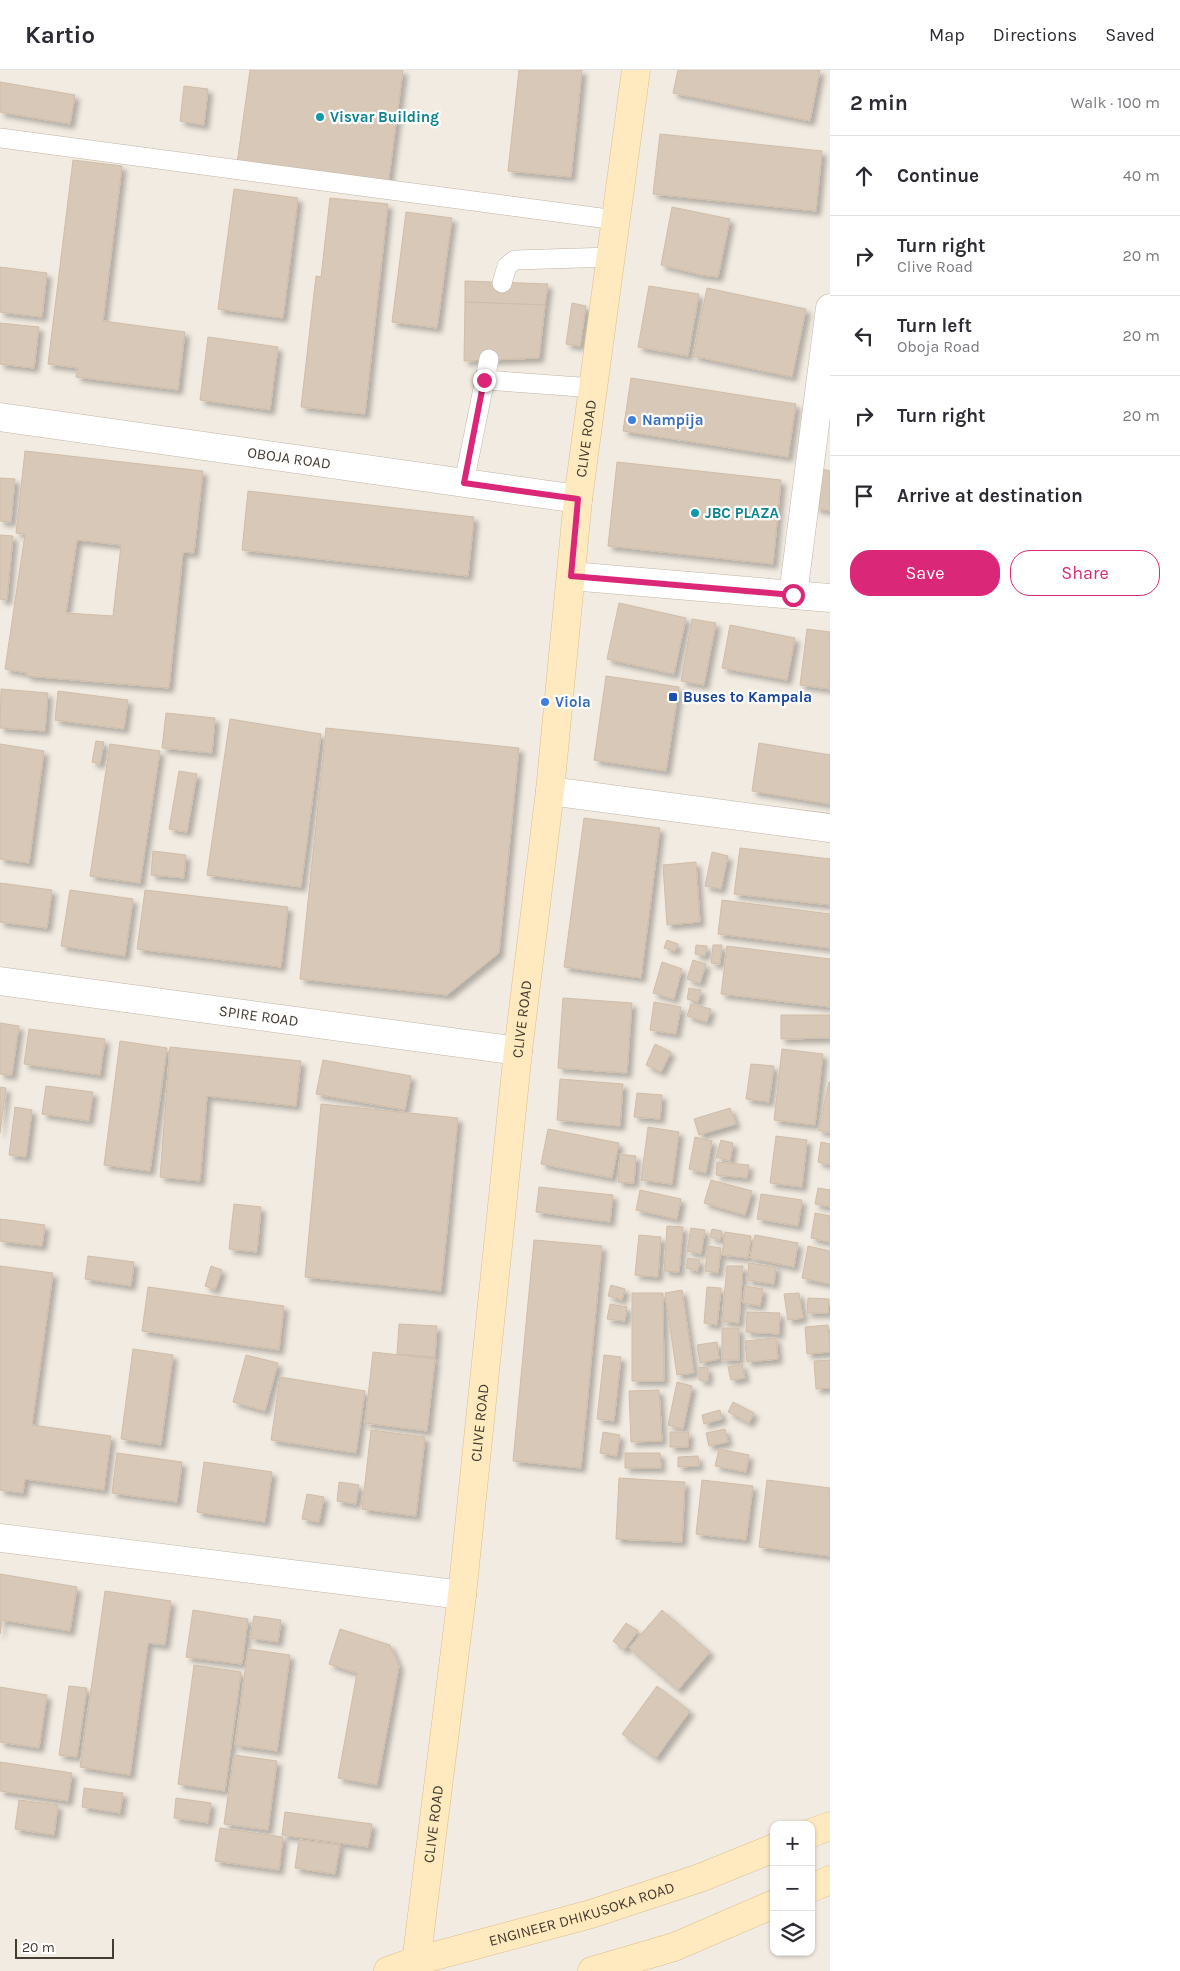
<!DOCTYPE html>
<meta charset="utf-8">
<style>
body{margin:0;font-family:Karla,sans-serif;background:#f7f7f7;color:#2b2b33}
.controls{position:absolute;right:15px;bottom:15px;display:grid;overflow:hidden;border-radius:10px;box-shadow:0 1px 4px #0004}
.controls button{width:45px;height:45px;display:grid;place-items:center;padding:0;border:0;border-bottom:1px solid #e1e1e2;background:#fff;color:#2b2b33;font:25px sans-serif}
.scale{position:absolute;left:15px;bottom:12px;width:99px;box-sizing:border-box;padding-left:5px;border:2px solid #443b31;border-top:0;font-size:14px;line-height:18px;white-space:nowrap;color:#443b31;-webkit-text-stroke:4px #fff;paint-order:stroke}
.stop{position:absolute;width:15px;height:15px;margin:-11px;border:4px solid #db2777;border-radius:50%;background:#fff}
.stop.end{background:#db2777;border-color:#fff;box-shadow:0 1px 5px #0008}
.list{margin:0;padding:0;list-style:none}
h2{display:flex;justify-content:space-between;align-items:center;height:65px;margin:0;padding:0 20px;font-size:21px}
h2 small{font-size:16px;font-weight:400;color:#7c7c81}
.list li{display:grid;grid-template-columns:32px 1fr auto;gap:15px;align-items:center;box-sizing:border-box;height:80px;padding:0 20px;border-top:1px solid #e1e1e2}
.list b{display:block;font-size:19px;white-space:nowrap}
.list p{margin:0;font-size:16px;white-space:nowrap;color:#7c7c81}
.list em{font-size:16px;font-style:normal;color:#7c7c81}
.actions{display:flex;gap:10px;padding:15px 20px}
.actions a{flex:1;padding:11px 0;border:1px solid #db2777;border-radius:20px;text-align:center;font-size:18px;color:#db2777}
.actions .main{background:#db2777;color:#fff}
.icon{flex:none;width:28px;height:28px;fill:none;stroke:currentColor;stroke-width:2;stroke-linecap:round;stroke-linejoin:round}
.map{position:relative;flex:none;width:830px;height:1901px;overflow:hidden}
header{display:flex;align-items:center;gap:30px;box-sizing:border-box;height:70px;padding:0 25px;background:#fff;border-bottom:1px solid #e1e1e2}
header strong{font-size:24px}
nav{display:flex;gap:28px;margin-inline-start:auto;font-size:18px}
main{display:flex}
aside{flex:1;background:#fff}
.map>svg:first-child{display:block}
</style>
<header>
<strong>Kartio</strong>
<nav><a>Map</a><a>Directions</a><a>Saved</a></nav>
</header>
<main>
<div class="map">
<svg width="830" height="1901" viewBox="0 0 830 1901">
<defs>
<filter id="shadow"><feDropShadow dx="4.5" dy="4.5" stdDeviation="2.5" flood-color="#0004"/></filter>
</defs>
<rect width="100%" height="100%" fill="#f2ebe1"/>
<!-- building -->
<g fill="#d8c8b8" stroke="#d0bda8" fill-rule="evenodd" filter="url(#shadow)">
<path d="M250,0H403L388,115L237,94Z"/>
<path d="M519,0H582L571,107L508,101Z"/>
<path d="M678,0H820L810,51L673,23Z"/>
<path d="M0,12L75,25L70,54L0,42Z"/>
<path d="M184,16L208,19L204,55L180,51Z"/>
<path d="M660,64L822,81L816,141L653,124Z"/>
<path d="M73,90L122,96L103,251L185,262L178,320L76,307L78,298L48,294Z"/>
<path d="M234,119L298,128L283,248L218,239Z"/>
<path d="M330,128L388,134L365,344L301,337L316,206L321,207Z"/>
<path d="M672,137L730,149L718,207L702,205L661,195Z"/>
<path d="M406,142L452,148L437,258L392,252Z"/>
<path d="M0,197L47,203L42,247L0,242Z"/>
<path d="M465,211L548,214L545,235L465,232Z"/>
<path d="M649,216L699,224L688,286L638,277Z"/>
<path d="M707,218L806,239L792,307L693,286Z"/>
<path d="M465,232L545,235L539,288L464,291Z"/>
<path d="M572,233L586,236L580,276L566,274Z"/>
<path d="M0,253L39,257L34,298L0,294Z"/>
<path d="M208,267L278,277L270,340L200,330Z"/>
<path d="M631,308L796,334L788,387L623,361Z"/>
<path d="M25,381L203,401L194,483L183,482L169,618L27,606V603L5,599L25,464L16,463ZM77,470L121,475L113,546L66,543Z"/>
<path d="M617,392L781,410L773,494L608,476Z"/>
<path d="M822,399L830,401V441L815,438Z"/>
<path d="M0,408L15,409L11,452L0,451Z"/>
<path d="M248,421L474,447L468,506L242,480Z"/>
<path d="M0,465L13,466L7,530L0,529Z"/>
<path d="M619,533L686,548L674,604L607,589Z"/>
<path d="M692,549L716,553L704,615L681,611Z"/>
<path d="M730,555L795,568L787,610L722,598Z"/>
<path d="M807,559L830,562V619L800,615Z"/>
<path d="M606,606L679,617L666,701L594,690Z"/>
<path d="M1,619L48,623L45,661L0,658Z"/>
<path d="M58,621L128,630L124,659L55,650Z"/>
<path d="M166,643L215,648L212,683L162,678Z"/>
<path d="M230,649L321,664L301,817L207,805Z"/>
<path d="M326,658L519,678L499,883L447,925L300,909Z"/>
<path d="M96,671L104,672L100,694L92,692Z"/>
<path d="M759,673L830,685V734L752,721Z"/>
<path d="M0,674L44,681L29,793L0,789Z"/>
<path d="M110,674L160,681L140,813L90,806Z"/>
<path d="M179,701L197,704L187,762L169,759Z"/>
<path d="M584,748L660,758L641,908L564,897Z"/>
<path d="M740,778L830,789V835L734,824Z"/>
<path d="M153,781L186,785L184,808L151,805Z"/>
<path d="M712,782L728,786L721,819L705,816Z"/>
<path d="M696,792L700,852L667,855L663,795Z"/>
<path d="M0,813L52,820L47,858L0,852Z"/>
<path d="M70,820L133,829L125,886L61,876Z"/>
<path d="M145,820L288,837L281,897L137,879Z"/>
<path d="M722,830L830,844V878L718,864Z"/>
<path d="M667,870L678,874L675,881L664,878Z"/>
<path d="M696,875L707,876L705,886L695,884Z"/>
<path d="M713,875H722L720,894L711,893Z"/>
<path d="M727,876L830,889V937L721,924Z"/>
<path d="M693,890L706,894L700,913L687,909Z"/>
<path d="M662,892L682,899L674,929L653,923Z"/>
<path d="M689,918L701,920L698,932L687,929Z"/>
<path d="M563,928L632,933L627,1003L558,998Z"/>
<path d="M654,932L681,937L676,964L650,960Z"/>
<path d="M691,934L711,939L707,952L687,946Z"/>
<path d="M781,945H830V968L781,969Z"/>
<path d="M0,953L19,956L12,1005L0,1004Z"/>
<path d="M29,959L105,969L100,1005L24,994Z"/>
<path d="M120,971L167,978L150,1101L104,1095Z"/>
<path d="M655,974L671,982L661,1002L646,995Z"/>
<path d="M170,977L301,991L296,1036L207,1026L200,1111L160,1107Z"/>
<path d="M782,979L823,984L815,1055L774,1050Z"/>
<path d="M323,990L411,1006L405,1040L316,1024Z"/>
<path d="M751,994L774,996L769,1032L746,1029Z"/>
<path d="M560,1009L623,1014L620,1056L557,1050Z"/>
<path d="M829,1012H830V1063L818,1060Z"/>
<path d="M46,1016L93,1022L89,1051L42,1044Z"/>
<path d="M0,1017L6,1018L0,1063Z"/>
<path d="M637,1023L662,1025L660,1049L634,1047Z"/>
<path d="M321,1034L458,1048L441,1221L305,1207Z"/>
<path d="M15,1037L32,1040L26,1087L9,1085Z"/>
<path d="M730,1038L736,1054L699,1065L694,1049Z"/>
<path d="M648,1057L679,1062L672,1114L641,1110Z"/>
<path d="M548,1059L619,1073L612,1108L541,1094Z"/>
<path d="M776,1066L807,1070L802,1117L770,1113Z"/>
<path d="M695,1067L712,1071L706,1103L689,1099Z"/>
<path d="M721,1070L733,1073L730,1091L716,1087Z"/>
<path d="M821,1072L830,1074V1095L818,1092Z"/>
<path d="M620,1084L636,1086L634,1113L618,1112Z"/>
<path d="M717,1092L749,1095L747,1108L716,1105Z"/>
<path d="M711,1110L752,1121L745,1145L704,1133Z"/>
<path d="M539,1117L613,1125L610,1152L536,1142Z"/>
<path d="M818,1118L830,1120V1137L815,1134Z"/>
<path d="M640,1120L681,1129L677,1149L636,1140Z"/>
<path d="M761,1124L802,1130L798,1156L757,1149Z"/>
<path d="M234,1134L261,1137L257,1182L229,1179Z"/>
<path d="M815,1143L830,1146V1172L811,1168Z"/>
<path d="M0,1149L45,1155L42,1176L0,1171Z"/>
<path d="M667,1156L683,1157L679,1202L664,1201Z"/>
<path d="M691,1158L705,1160L701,1184L687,1181Z"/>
<path d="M712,1159L722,1161L720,1170L710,1167Z"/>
<path d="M725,1162L751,1166L748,1188L722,1185Z"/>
<path d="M639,1165L661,1167L658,1207L635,1205Z"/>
<path d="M755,1165L798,1173L794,1197L750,1188Z"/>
<path d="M534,1170L602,1176L581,1398L513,1391Z"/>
<path d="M708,1176L721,1178L718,1203L705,1201Z"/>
<path d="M808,1176L830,1181V1214L802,1208Z"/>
<path d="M88,1186L134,1192L131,1216L85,1209Z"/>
<path d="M688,1188L700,1190L698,1201L686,1198Z"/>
<path d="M749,1193L776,1197L774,1214L747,1210Z"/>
<path d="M0,1196L53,1203L32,1355L111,1366L104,1420L25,1409L23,1423L0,1420Z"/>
<path d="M211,1196L222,1200L215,1220L205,1216Z"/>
<path d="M727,1196H743L739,1253L722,1251Z"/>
<path d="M611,1215L625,1219L622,1230L608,1226Z"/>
<path d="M745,1216L763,1219L760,1236L743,1233Z"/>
<path d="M148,1217L284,1236L279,1280L142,1261Z"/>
<path d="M707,1217L721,1218L717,1255L704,1253Z"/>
<path d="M682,1220L694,1303L677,1305L665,1223Z"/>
<path d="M632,1223H663L664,1311H632Z"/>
<path d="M799,1223L803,1248L788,1250L784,1224Z"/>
<path d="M808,1228L829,1229L828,1243H807Z"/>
<path d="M610,1234L627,1237L625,1251L607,1249Z"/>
<path d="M747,1242L780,1243L779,1264L746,1262Z"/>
<path d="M399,1254L437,1256L435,1287L397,1284Z"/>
<path d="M828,1255L830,1282L807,1284L805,1257Z"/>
<rect x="722" y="1258" width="17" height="32"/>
<path d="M776,1268L778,1289L747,1292L745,1271Z"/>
<path d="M717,1272L719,1289L700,1293L697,1275Z"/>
<path d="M133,1279L173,1285L161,1375L121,1369Z"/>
<path d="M373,1282L435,1289L427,1361L365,1353Z"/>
<path d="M246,1285L278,1293L265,1341L233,1332Z"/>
<path d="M604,1285L621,1287L614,1351L597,1349Z"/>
<path d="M830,1290V1318L816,1319L814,1291Z"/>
<path d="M742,1294L745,1308L731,1310L728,1297Z"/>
<path d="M699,1297L708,1298V1311L699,1310Z"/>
<path d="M280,1307L365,1321L356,1383L271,1370Z"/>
<path d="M677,1312L692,1316L683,1359L668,1355Z"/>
<path d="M659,1320L662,1371L631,1372L629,1321Z"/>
<path d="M733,1332L754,1343L749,1353L728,1342Z"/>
<path d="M720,1340L722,1349L704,1354L702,1345Z"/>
<path d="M725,1359L728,1372L709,1376L706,1363Z"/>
<path d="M371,1360L425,1367L416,1446L362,1439Z"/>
<path d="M603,1362L620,1365L617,1386L600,1383Z"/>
<path d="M670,1362H689L688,1377H670Z"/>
<path d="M719,1379L749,1385L746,1402L715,1396Z"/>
<path d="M117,1383L182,1392L177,1432L112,1423Z"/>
<path d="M625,1383H660L661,1398H625Z"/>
<path d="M698,1386L699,1396L678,1397V1387Z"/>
<path d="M204,1392L272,1402L265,1452L197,1442Z"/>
<path d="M619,1408L685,1412L682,1472L616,1469Z"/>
<path d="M702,1410L753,1416L746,1470L696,1464Z"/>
<path d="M767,1410L830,1418V1486L759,1477Z"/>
<path d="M339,1412L359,1415L356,1434L337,1431Z"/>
<path d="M307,1424L324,1427L319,1452L302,1449Z"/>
<path d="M0,1504L77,1517L70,1561L2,1550L0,1564Z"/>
<path d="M105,1521L171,1531L165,1575L148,1573L130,1705L80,1697Z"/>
<path d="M193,1540L248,1549L242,1594L186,1587Z"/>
<path d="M662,1540L710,1582L678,1620L629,1578Z"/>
<path d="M254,1546L281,1550L278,1572L250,1568Z"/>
<path d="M626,1553L638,1561L624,1580L613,1571Z"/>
<path d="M340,1559L390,1575L399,1596L377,1715L338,1708L357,1603L329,1594Z"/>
<path d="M248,1579L290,1585L277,1681L235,1675Z"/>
<path d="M194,1595L241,1602L225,1721L178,1714Z"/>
<path d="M69,1616L87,1618L77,1687L59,1685Z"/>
<path d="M657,1616L690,1641L656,1688L622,1664Z"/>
<path d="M0,1617L47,1625L39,1678L0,1672Z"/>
<path d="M234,1685L277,1691L268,1760L224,1754Z"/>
<path d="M0,1692L72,1703L68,1731L0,1721Z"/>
<path d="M84,1718L123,1723L120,1743L82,1737Z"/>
<path d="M176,1728L211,1733L208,1753L174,1748Z"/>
<path d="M19,1730L58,1735L54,1765L15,1759Z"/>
<path d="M285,1742L372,1754L368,1777L282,1765Z"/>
<path d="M220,1758L283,1767L279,1800L215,1791Z"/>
<path d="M299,1770L340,1775L335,1804L295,1798Z"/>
</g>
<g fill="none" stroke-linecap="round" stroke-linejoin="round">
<!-- lane casing -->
<g stroke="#c1b5a6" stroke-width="20">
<g id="lane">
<path d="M0,68L616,150"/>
<path d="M502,213L507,196L515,190L611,187"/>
<path d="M485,310L594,318"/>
<path d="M464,413L489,289"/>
</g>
</g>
<!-- street casing -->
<g stroke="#c1b5a6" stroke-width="29">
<g id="street">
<path id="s1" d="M0,347L578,429"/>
<path d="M571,506L830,528"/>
<path d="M793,525L830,238"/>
<path d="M550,721L830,758"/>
<path id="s2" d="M0,911L518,981"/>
<path d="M0,1468L462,1525"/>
</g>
</g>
<!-- secondary casing -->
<g stroke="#dabf8d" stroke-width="29">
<g id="secondary">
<path d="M811,1763L830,1756"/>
<path d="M811,1818L830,1810"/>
<path id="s3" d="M388,1901L416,1891L591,1844L700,1808L774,1778"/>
<path id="s4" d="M415,1901L462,1525L518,981L550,721L578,429L636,0"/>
<path d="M592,1901L674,1877L774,1834"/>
</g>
</g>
<!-- lane -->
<use href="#lane" stroke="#fff" stroke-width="19"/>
<!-- street -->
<use href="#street" stroke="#fff" stroke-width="28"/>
<!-- secondary -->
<use href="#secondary" stroke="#ffe9be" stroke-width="28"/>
</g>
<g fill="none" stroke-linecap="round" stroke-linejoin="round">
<!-- route -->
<path stroke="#db2777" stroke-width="6" d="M484,310L464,413L578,429L571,506L793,525"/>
</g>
<!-- markers -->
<g fill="#0f9aa8" stroke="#fff" stroke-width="2">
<circle cx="320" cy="47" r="5"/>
<circle cx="695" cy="443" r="5"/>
</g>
<g fill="#3f7fe0" stroke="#fff" stroke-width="2">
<circle cx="632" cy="350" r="5"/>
<circle cx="545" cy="632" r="5"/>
</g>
<rect fill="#1a4fb4" stroke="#fff" stroke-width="2" x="668" y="622" width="10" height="10" rx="2.5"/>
<g text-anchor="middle" stroke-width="4.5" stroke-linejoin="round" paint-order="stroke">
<!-- culture labels -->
<g font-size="15" font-weight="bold" fill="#0d838f" stroke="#fff" text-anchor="start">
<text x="330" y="52">Visvar Building</text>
<text x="705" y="448">JBC PLAZA</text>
</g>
<!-- shop labels -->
<g font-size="15" font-weight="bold" fill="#366cbe" stroke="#fff" text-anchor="start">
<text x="642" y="355">Nampija</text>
<text x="555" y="637">Viola</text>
</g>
<!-- street labels -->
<g font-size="15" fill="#443b31" stroke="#fff">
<text dy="5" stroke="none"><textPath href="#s4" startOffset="1542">CLIVE ROAD</textPath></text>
<text dy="5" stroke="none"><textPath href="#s1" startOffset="292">OBOJA ROAD</textPath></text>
<text dy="5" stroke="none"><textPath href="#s2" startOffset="261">SPIRE ROAD</textPath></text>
<text dy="5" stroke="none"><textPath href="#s4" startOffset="958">CLIVE ROAD</textPath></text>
<text dy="5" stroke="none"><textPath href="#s4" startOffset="552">CLIVE ROAD</textPath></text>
<text dy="5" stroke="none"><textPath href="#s4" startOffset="148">CLIVE ROAD</textPath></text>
<text dy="5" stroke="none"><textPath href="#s3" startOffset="202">ENGINEER DHIKUSOKA ROAD</textPath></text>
</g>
<!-- transit labels -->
<g font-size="15" font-weight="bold" fill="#164399" stroke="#fff" text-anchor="start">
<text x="683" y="632">Buses to Kampala</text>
</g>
</g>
</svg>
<div class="controls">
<button>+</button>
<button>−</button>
<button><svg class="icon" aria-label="layers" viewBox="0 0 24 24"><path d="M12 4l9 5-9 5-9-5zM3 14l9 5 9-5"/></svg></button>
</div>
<div class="scale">20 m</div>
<div class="stop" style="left:793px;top:525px"></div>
<div class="stop end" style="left:484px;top:310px"></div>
</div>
<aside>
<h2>2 min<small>Walk · 100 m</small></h2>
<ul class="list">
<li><svg class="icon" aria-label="ahead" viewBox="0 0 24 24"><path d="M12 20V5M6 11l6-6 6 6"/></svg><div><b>Continue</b></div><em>40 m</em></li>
<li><svg class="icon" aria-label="right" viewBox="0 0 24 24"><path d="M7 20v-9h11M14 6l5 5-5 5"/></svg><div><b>Turn right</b><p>Clive Road</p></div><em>20 m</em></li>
<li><svg class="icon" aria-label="left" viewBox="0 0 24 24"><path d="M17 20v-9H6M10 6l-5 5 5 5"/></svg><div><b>Turn left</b><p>Oboja Road</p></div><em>20 m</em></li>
<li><svg class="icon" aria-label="right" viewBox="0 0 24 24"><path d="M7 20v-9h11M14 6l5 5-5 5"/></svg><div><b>Turn right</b></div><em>20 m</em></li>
<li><svg class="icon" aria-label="arrive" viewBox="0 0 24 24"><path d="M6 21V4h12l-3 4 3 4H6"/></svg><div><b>Arrive at destination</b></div></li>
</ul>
<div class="actions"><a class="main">Save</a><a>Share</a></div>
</aside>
</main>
